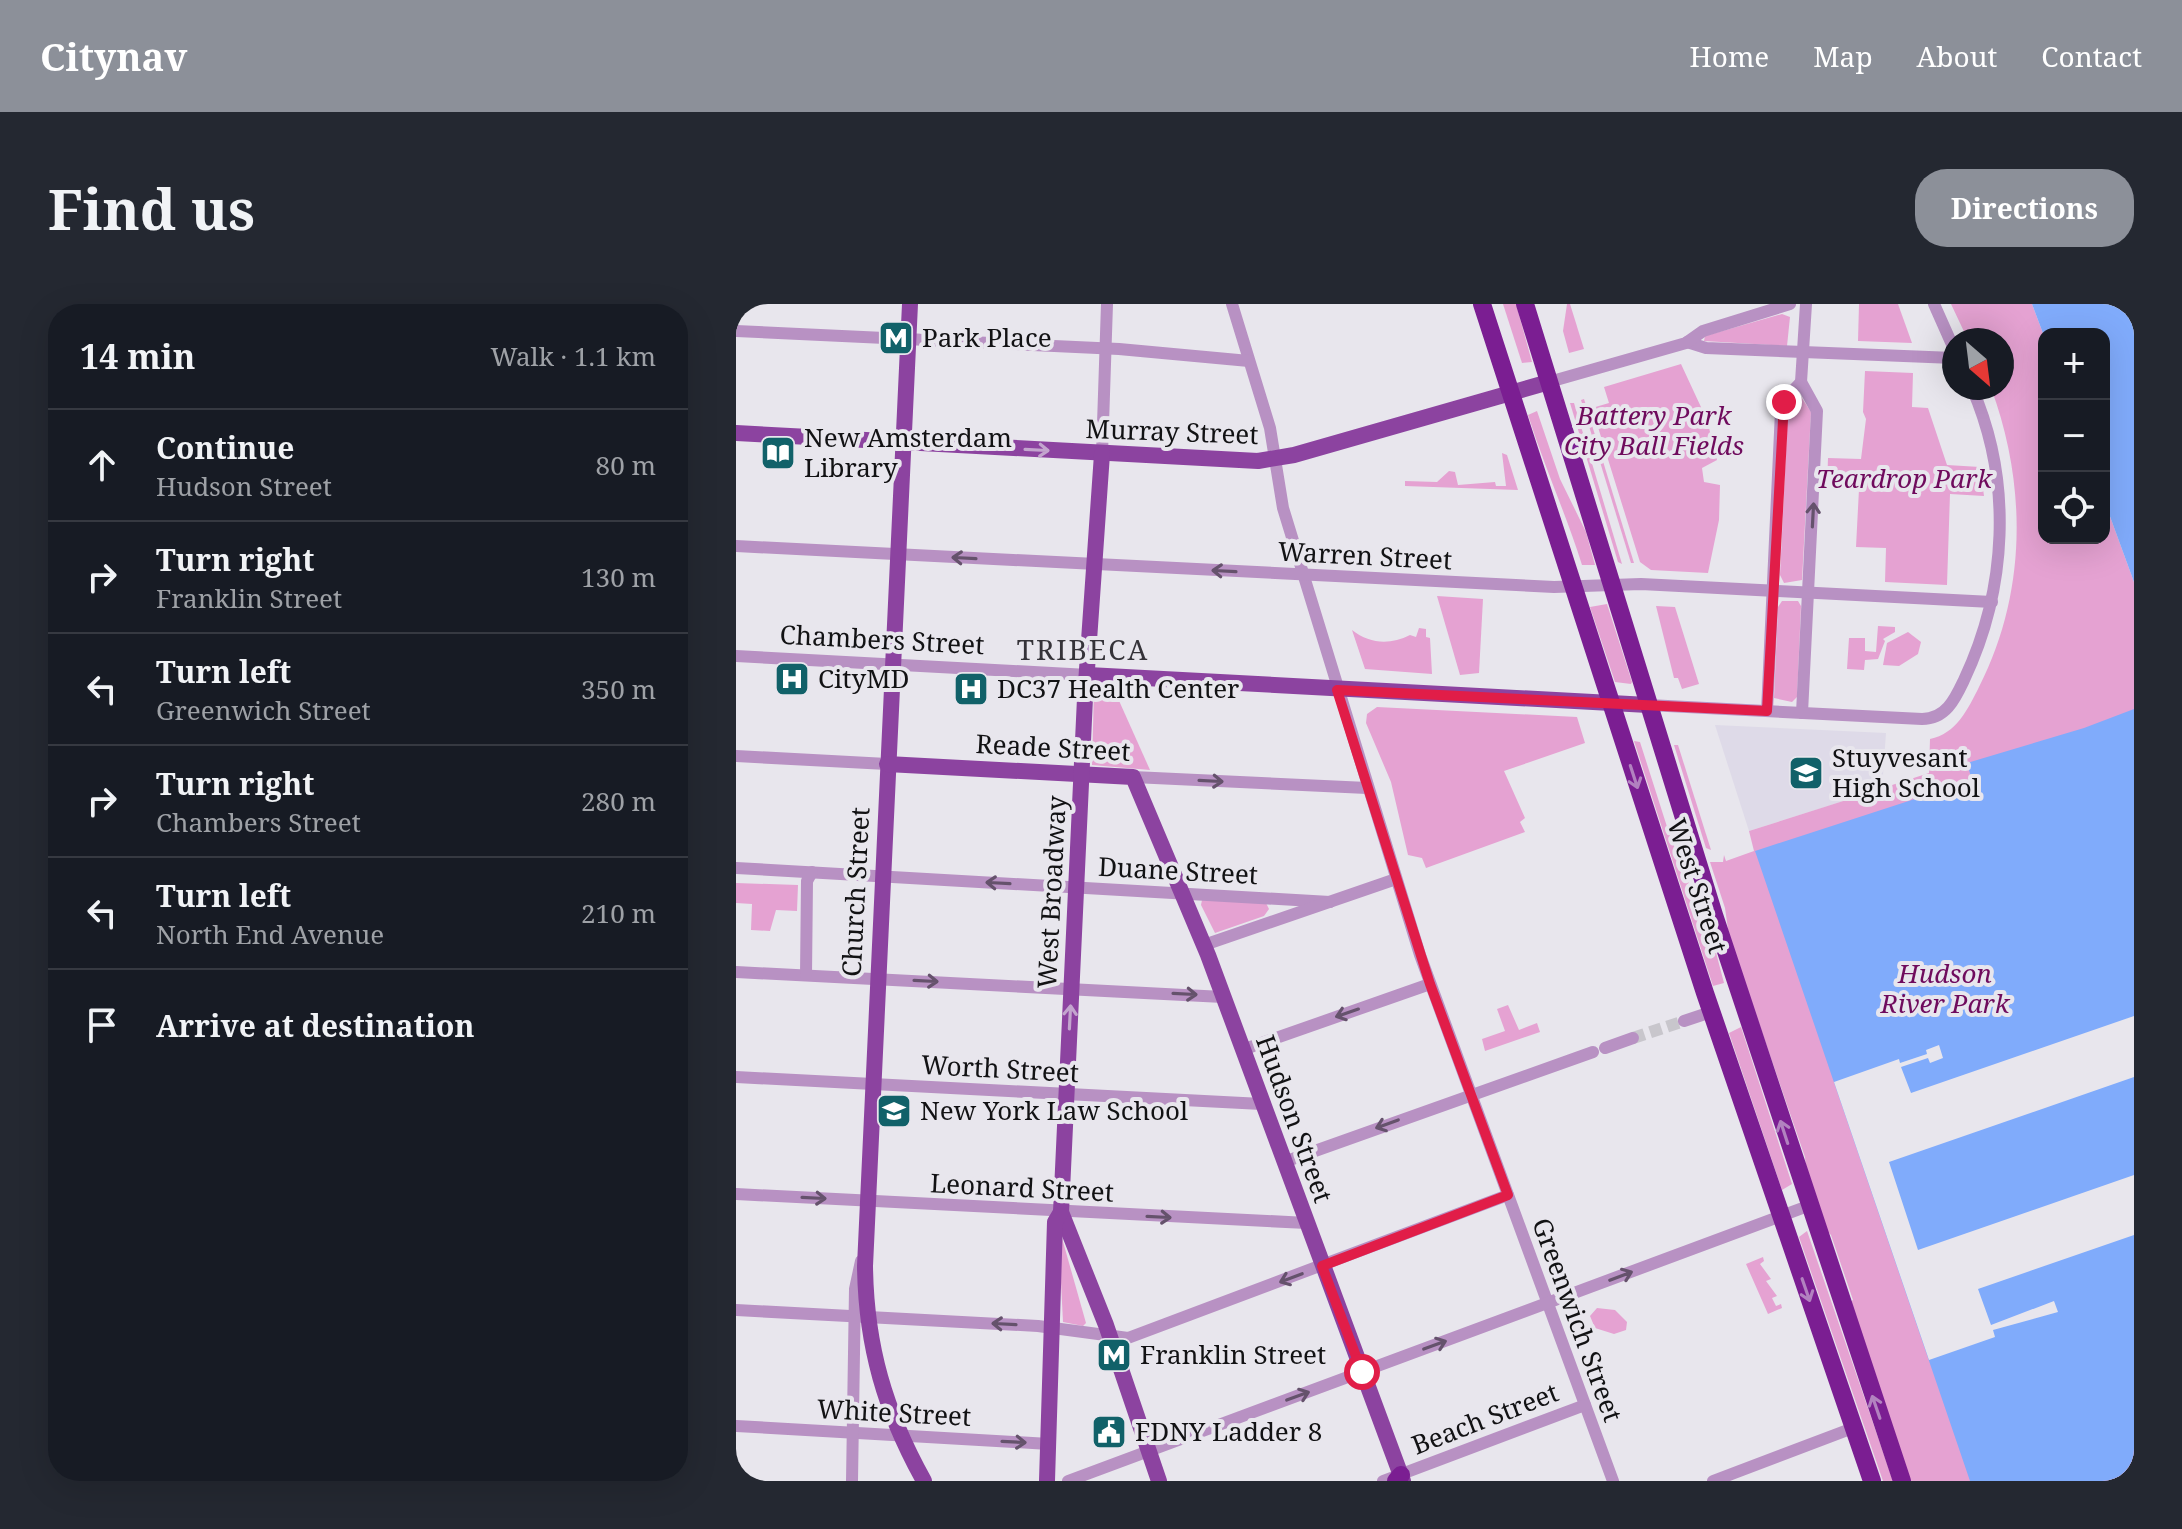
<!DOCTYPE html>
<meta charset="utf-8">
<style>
body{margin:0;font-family:"Noto Serif",serif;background:#242831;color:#f1f3f6}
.controls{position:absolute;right:24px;top:24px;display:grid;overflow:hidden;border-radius:16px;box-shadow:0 8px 32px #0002}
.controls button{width:72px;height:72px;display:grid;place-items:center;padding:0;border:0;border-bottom:2px solid #363941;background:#171b24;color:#f1f3f6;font:40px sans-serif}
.compass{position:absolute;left:1206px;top:24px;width:72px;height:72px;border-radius:50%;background:#171b24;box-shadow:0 8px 32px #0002;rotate:152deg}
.stop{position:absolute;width:24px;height:24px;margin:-18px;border:6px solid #e11d48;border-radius:50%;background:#fff}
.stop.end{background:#e11d48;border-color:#fff;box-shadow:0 2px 8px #0008}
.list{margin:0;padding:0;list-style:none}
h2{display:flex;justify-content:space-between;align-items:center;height:104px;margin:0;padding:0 32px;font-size:34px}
h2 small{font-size:26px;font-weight:400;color:#9ea1a6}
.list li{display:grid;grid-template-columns:52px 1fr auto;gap:24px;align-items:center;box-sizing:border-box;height:112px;padding:0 32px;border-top:2px solid #363941}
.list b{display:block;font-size:30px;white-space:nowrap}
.list p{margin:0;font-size:26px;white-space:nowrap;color:#9ea1a6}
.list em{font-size:26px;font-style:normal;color:#9ea1a6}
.icon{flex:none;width:44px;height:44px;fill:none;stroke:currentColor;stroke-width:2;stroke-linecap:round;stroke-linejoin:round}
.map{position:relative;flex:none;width:1398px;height:1177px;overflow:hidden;border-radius:32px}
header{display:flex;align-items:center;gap:48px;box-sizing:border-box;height:112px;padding:0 40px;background:#8c9099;color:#fff}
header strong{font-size:38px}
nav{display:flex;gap:44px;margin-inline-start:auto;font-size:28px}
.intro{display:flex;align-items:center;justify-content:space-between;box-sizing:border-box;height:192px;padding:0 48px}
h1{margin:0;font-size:56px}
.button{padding:20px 36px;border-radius:32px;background:#8c9099;color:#fff;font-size:28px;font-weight:700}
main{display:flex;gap:48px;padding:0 48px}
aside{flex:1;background:#171b24;border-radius:32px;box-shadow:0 8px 32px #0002}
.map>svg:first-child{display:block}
</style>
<header>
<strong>Citynav</strong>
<nav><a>Home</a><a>Map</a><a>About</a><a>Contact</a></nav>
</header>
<div class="intro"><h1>Find us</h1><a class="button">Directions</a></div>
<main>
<aside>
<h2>14 min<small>Walk · 1.1 km</small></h2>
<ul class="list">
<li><svg class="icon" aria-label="ahead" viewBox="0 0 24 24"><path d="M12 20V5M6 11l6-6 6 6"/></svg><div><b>Continue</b><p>Hudson Street</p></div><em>80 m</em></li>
<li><svg class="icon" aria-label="right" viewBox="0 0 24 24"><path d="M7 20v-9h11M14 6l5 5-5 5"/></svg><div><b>Turn right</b><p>Franklin Street</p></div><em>130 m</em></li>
<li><svg class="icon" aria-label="left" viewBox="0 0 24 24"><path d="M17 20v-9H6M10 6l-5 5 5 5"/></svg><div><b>Turn left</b><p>Greenwich Street</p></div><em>350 m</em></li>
<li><svg class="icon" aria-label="right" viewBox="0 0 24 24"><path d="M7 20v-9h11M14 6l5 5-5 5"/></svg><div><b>Turn right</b><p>Chambers Street</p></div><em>280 m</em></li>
<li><svg class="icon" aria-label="left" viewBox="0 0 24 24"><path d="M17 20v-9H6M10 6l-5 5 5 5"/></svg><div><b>Turn left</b><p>North End Avenue</p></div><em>210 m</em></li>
<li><svg class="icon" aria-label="arrive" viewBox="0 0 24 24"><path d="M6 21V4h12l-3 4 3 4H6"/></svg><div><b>Arrive at destination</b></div></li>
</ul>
</aside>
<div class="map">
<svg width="1398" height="1177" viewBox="0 0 1398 1177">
<rect width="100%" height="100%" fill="#e8e6ed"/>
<!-- built -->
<path fill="#dedae8" d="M979,421L1150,429L1146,485L1013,527Z"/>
<!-- green -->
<g fill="#e5a2d2">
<path d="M767,0H780L796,58L786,59Z"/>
<path d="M831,0H834L848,45L833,49L827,27Z"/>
<path d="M1123,0H1162L1176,39L1122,37Z"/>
<path d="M1215,0H1296L1308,32V234H1368V196L1398,278V1177H1174L1114,998L1117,996L1095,931C1077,913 1071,877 1069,853L993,632L989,604L974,558H987L988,551L990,557L1018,547L1013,527L1145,485L1146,480L1153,482L1193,469L1194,435C1220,430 1232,405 1243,383C1291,289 1291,181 1255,84H1266V36H1232Z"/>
<path d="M1046,10L1054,13L1051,42L968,37L969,32Z"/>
<path d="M945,60L971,116L981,156L966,164L968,178L984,181L983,216L972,269L915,266L904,258L856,104L873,99L868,83Z"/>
<path d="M1129,67L1177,69L1176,103L1192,104L1211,161L1244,163L1248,192L1214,190L1211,281L1149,278L1150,244L1120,243L1123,185L1091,183L1092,154L1125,155L1130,115L1127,108Z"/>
<path d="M1064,91L1075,108L1066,276L1048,279L1044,271L1052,105L1057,95Z"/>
<path d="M848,95L898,259H895L845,96Z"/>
<path d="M834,99H838L886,260L882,258Z"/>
<path d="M801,107L824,175L850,228L859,261H846C830,210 808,162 792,111Z"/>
<path d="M766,149L771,151L782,186L669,182V177L701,178L713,167L719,168L722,181L759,178L760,182H770Z"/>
<path d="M701,292L747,295L743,369L724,371Z"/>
<path d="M1046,297H1062L1065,302L1061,393L1056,398L1038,394L1042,303Z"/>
<path d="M871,300L896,378L895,380L879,378L854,303Z"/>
<path d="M920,302L939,303L963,380L946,385L942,374H938Z"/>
<path d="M1142,322L1159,323V328L1147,335L1149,337L1142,355L1129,356L1128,366L1111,365L1113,334H1129V347L1140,348Z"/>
<path d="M683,324L690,325V333L694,334L696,370L629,365L616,326C634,340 654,341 674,331L680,333Z"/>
<path d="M1172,328L1185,338L1182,350L1163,362L1147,361L1151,339Z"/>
<path d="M365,380L376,381L414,466L356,461L358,387Z"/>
<path d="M641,403L841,413L849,439L768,467L789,514L784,518L789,528L690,564L686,554L672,551L655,478L630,419L631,410Z"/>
<path d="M898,437L904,438L933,529L978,641L988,679L977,682Z"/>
<path d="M938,441H942L975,546L970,544Z"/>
<path d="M0,579L62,581L61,607L40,606L34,627L15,626L16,600L0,599Z"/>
<path d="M466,596L530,599L533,605L528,612L479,629L465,601Z"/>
<path d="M772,701L783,726L801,719L804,728L749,747L746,735L769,727L761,705Z"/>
<path d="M1005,723L1056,880L1046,886L993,729Z"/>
<path d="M322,920L350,1019L347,1022L327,1018Z"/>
<path d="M1071,927L1157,1177H1147L1063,933Z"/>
<path d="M1027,953L1028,957L1024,960L1035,975L1030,977L1041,992L1036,994L1040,1002L1045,1000L1046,1004L1032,1010L1010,960Z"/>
<path d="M861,1004L879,1006L891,1018L890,1026L878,1030L859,1024L854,1012Z"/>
</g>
<!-- water -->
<g fill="#80abfb">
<path d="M1296,0H1398V278L1368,196V30L1308,32Z"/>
<path d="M1398,405V1177H1234L1019,547L1228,479L1235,473L1231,459L1348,424Z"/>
</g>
<!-- pier -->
<path fill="#e8e6ed" d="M1398,712V773L1153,858L1182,946L1398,871V931L1242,985L1255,1021L1318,997L1322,1008L1257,1026L1259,1033L1193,1056L1098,778L1163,755L1164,759L1191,750L1190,746L1203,741L1207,754L1194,759L1192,754L1165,763L1175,789Z"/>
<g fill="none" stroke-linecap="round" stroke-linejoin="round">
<!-- minor-tunnel -->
<path stroke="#c8c6cc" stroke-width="12" stroke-dasharray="12 6" stroke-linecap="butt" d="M897,734L948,717"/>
<!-- minor -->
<g stroke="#b891c3" stroke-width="12">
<path d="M496,0L534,124L547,204L684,651L877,1177"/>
<path d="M1198,0L1218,45"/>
<path d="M0,27L383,45L513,57"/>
<path d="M951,38L970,44L1218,54"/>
<path d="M813,78L950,39L967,27L1054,0"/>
<path d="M1065,78L1081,107L1066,409"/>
<path d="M366,150L371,0"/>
<path d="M0,242L818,283L905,280L1256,298"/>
<path d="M0,352L352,371"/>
<path d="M912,401L1186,415C1210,415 1219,395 1228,376C1271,285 1277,178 1236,84"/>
<path d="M1031,407L1045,107L1050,94L1065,78L1070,0"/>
<path d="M0,452L151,460"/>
<path d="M397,473L631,484"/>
<path d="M0,564L594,598"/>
<path d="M468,641L660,575"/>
<path d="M0,668L487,693"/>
<path d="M70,671L71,577L76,568"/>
<path d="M948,717L975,708"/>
<path d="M869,744L897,734"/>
<path d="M506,746L694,680"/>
<path d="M0,773L526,800"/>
<path d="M548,858L857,748"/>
<path d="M0,890L571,919"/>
<path d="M0,1006L302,1022L392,1034L772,891"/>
<path d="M0,1122L313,1140"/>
<path d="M116,1177L119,985L125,957"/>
<path d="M332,1177L1072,902"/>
<path d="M647,1177L849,1101"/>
<path d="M977,1177L1117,1124"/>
</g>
<!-- major -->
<g stroke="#8c43a0" stroke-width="16">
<path d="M174,0L129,962C130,1042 149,1107 188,1177"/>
<path d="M0,129L522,157L558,151L813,78"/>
<path d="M352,371L912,401"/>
<path d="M151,460L397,473L472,651L667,1177"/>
<path d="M325,908L370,1021L423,1177"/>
<path d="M311,1177L319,918L325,908L349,394L366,150"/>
</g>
<!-- highway -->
<g stroke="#7b1e92" stroke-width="18">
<path d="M746,0L969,689L1136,1177"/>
<path d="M789,0L978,611L1166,1177"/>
<path d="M660,1177L665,1171"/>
</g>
</g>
<!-- one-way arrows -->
<defs><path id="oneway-shaft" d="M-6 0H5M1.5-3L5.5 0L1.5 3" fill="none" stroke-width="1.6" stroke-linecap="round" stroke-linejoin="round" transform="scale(2)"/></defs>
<g stroke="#c3a5ce">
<use href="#oneway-shaft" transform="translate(301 146) rotate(3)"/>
<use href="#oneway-shaft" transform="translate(334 713) rotate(-87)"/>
</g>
<g stroke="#65526c">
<use href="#oneway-shaft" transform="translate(1077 211) rotate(-87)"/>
<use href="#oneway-shaft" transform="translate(228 254) rotate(-177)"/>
<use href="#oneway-shaft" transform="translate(488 267) rotate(-177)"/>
<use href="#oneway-shaft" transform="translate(475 477) rotate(3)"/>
<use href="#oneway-shaft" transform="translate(262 579) rotate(-177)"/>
<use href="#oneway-shaft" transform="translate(190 677) rotate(3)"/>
<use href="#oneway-shaft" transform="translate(449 690) rotate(3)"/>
<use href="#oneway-shaft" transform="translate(611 709) rotate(161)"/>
<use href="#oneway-shaft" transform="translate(651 820) rotate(160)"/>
<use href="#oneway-shaft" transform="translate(78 894) rotate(3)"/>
<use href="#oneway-shaft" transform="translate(423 913) rotate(3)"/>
<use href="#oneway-shaft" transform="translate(885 972) rotate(-21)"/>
<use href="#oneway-shaft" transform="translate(555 974) rotate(159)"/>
<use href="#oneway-shaft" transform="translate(268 1020) rotate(-177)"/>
<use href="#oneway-shaft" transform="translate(699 1041) rotate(-20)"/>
<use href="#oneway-shaft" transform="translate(562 1092) rotate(-20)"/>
<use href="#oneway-shaft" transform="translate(278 1138) rotate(3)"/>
</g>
<g stroke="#b282c0">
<use href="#oneway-shaft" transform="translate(898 473) rotate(72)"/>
<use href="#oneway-shaft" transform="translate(1048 828) rotate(-108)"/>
<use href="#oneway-shaft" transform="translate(1070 986) rotate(71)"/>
<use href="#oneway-shaft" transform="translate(1140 1103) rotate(-109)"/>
</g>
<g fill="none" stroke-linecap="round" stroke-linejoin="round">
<!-- route -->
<path stroke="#e11d48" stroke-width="10" d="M626,1068L586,962L772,891L694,680L601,386L1031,407L1048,98"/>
</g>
<!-- icons -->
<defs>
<g id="metro-square" transform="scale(1.8)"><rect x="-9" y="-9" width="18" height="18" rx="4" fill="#116169" stroke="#e8e6ed"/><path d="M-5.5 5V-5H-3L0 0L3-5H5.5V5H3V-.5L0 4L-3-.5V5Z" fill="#fff"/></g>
<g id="library-square" transform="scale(1.8)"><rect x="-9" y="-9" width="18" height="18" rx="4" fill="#116169" stroke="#e8e6ed"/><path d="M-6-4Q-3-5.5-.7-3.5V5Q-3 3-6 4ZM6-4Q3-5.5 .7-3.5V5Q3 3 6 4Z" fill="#fff"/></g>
<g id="hospital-square" transform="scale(1.8)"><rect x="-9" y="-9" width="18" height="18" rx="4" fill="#116169" stroke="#e8e6ed"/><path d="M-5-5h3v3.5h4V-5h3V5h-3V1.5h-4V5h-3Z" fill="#fff"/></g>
<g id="school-square" transform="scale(1.8)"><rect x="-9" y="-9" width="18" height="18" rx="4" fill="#116169" stroke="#e8e6ed"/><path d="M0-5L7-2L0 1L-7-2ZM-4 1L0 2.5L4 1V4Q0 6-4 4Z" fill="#fff"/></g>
<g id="university-square" transform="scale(1.8)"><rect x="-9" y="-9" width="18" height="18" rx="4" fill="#116169" stroke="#e8e6ed"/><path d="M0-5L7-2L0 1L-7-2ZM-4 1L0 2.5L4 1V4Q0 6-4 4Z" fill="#fff"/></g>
<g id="civic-square" transform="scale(1.8)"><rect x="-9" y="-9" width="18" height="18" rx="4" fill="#116169" stroke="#e8e6ed"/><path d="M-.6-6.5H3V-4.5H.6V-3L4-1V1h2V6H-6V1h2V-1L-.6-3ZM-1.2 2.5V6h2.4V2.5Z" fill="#fff"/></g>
</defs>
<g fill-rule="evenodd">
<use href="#metro-square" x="160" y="34"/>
<use href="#library-square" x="42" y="149"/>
<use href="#hospital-square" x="56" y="375"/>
<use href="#hospital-square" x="235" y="385"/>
<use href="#school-square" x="1070" y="469"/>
<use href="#university-square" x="158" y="807"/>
<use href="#metro-square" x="378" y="1051"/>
<use href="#civic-square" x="373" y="1128"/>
</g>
<g text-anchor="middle" stroke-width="8" stroke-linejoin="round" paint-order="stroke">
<!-- poi labels -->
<g font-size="26" fill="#121214" stroke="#e8e6ed" text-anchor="start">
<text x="186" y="43">Park Place</text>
<text x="68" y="143">New Amsterdam<tspan x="68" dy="30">Library</tspan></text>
<text x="82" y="384">CityMD</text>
<text x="261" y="394">DC37 Health Center</text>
<text x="1096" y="463">Stuyvesant<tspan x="1096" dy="30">High School</tspan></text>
<text x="184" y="816">New York Law School</text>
<text x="404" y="1060">Franklin Street</text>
<text x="399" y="1137">FDNY Ladder 8</text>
</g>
<!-- park labels -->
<g font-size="26" font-style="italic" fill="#6f0b5d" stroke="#e8e6ed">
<text x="918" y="121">Battery Park<tspan x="918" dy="30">City Ball Fields</tspan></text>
<text x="1168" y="184">Teardrop Park</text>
<text x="1209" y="679">Hudson<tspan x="1209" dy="30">River Park</tspan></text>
</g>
<!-- street labels -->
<g font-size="26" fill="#121214" stroke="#e8e6ed">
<text transform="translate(436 128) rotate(2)" y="9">Murray Street</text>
<text transform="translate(629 252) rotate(3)" y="9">Warren Street</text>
<text transform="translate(146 336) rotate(3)" y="9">Chambers Street</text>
<text transform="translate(317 444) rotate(3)" y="9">Reade Street</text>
<text transform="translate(442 567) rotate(3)" y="9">Duane Street</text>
<text transform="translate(961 582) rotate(72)" y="9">West Street</text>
<text transform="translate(120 588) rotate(-87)" y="9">Church Street</text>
<text transform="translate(316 588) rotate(-87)" y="9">West Broadway</text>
<text transform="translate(264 765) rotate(3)" y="9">Worth Street</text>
<text transform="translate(558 815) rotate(70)" y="9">Hudson Street</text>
<text transform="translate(286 884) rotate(3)" y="9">Leonard Street</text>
<text transform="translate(841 1016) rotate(70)" y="9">Greenwich Street</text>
<text transform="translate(158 1109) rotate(3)" y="9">White Street</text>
<text transform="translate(749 1115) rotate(-21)" y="9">Beach Street</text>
</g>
<!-- neighbourhood labels -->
<g font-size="28" letter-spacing="2" fill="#353339" stroke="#e8e6ed">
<text x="347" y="356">TRIBECA</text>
</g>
</g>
</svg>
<div class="controls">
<button>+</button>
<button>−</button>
<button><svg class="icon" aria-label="locate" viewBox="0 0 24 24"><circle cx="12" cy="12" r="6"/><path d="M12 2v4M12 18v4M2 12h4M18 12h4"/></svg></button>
</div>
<svg class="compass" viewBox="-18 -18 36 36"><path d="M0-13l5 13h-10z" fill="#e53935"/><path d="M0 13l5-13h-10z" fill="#9ea1a6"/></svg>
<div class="stop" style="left:626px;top:1068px"></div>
<div class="stop end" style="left:1048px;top:98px"></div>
</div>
</main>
